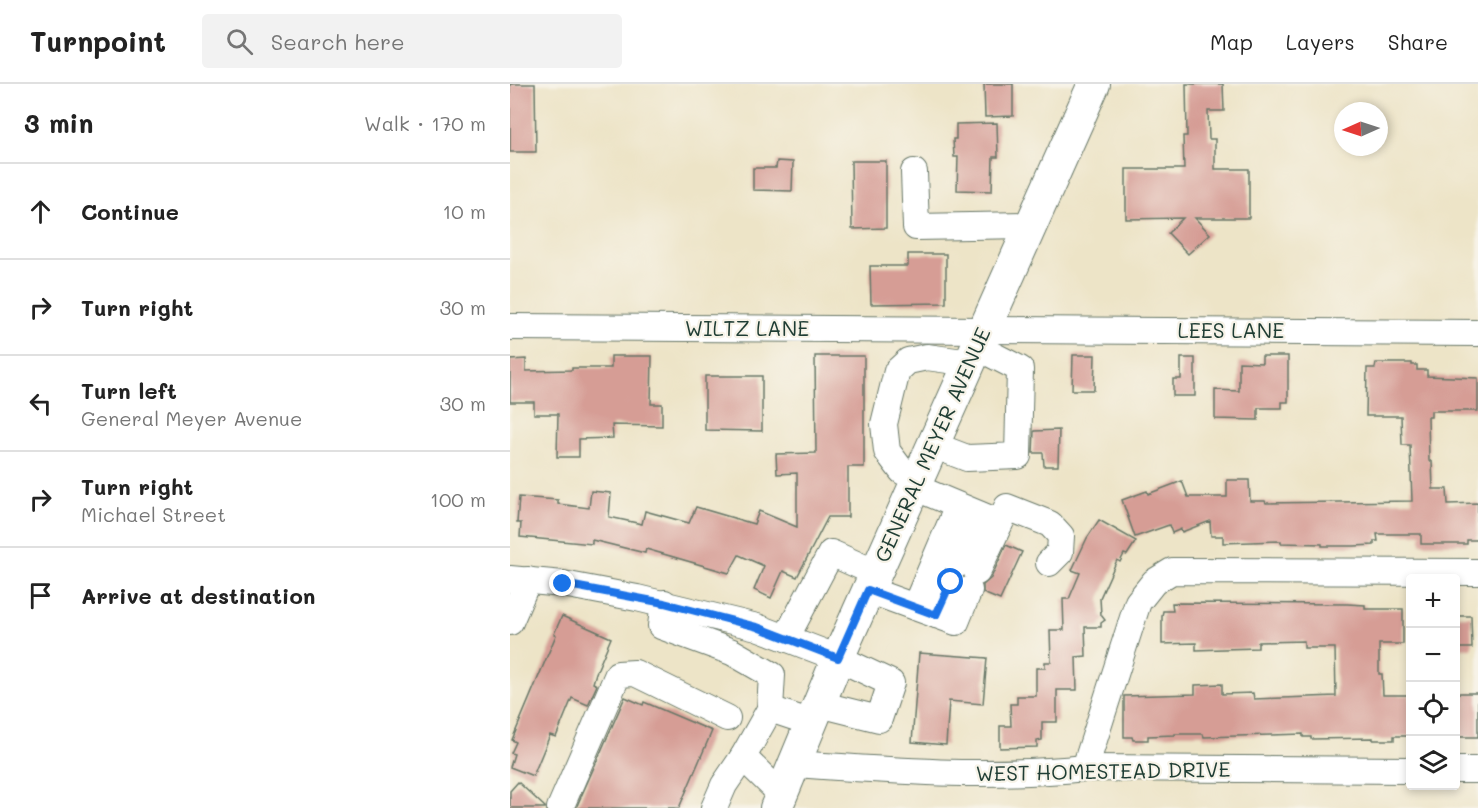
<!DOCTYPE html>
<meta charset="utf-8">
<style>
body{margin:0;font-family:Mali,sans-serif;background:#f2f2f2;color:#222}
.controls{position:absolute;right:18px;bottom:18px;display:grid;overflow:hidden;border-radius:6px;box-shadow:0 3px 9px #0003}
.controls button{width:54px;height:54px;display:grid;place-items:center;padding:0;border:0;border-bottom:2px solid #e0e0e0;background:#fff;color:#222;font:30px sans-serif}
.compass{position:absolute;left:824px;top:18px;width:54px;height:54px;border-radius:50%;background:#fff;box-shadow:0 3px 9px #0003;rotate:267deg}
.stop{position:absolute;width:18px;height:18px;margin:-14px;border:4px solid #1a73e8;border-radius:50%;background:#fff}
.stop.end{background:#1a73e8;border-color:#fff;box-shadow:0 2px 6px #0008}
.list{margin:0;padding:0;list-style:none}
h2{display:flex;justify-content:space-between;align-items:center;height:78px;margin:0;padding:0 24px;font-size:26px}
h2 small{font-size:20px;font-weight:400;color:#767676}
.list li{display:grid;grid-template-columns:39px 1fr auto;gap:18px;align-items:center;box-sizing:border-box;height:96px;padding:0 24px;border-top:2px solid #e0e0e0}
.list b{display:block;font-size:22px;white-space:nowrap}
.list p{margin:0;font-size:20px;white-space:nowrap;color:#767676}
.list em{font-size:20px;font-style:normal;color:#767676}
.icon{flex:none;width:33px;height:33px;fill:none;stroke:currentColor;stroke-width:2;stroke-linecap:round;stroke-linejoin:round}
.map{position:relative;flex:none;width:968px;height:724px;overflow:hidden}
header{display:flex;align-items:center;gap:36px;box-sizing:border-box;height:84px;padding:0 30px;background:#fff;border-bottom:2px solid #e0e0e0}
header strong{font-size:28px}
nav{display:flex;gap:33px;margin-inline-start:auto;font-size:21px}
.search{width:420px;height:54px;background:#f2f2f2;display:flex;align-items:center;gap:15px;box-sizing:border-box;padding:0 21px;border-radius:6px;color:#767676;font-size:22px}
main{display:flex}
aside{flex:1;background:#fff}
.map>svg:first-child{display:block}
</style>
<header>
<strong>Turnpoint</strong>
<div class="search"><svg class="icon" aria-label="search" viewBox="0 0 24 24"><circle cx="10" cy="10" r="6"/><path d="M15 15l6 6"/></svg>Search here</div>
<nav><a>Map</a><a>Layers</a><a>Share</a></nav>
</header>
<main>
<aside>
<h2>3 min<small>Walk · 170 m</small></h2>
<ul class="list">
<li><svg class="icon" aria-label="ahead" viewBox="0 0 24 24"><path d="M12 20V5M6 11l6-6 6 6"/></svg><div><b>Continue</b></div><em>10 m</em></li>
<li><svg class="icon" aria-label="right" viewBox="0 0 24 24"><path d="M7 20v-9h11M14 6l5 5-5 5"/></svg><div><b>Turn right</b></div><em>30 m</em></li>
<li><svg class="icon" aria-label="left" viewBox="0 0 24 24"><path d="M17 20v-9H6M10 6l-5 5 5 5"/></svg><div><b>Turn left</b><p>General Meyer Avenue</p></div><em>30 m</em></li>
<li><svg class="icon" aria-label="right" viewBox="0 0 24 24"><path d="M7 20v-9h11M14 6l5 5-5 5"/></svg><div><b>Turn right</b><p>Michael Street</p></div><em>100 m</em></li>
<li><svg class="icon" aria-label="arrive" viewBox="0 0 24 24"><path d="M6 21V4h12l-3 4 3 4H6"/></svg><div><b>Arrive at destination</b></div></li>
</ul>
</aside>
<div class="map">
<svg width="968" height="724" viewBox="0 0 968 724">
<rect width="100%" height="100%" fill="#f7f3e8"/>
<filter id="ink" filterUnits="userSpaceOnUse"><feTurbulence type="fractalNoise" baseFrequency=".0167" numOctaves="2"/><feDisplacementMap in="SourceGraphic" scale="12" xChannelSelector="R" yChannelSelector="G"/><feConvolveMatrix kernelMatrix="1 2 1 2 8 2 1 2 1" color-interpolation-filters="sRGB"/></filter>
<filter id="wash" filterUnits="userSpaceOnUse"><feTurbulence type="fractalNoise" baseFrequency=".008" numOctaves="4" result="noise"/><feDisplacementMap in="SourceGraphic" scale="24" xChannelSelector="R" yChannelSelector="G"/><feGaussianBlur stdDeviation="1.35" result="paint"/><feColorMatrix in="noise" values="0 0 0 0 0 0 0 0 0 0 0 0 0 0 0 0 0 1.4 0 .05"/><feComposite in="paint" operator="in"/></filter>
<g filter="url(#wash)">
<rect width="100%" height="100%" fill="#ede4c7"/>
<g id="blocks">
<!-- building -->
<g fill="#d69d95">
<path d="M0,0H25L26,68H0Z"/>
<path d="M474,0H503V32L475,33Z"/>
<path d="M676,0H713L714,27H698L699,55H705V85H739V134H685L700,150L678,170L658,149L673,134L616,135V85H674L673,52H677Z"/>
<path d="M487,39L488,73H483L482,107L447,106L448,73H444L443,55H446V40Z"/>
<path d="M267,77L283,78L282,107L243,106V84H266Z"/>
<path d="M341,77H376V144L342,145Z"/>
<path d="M398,170H436V219L361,220L360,182H398Z"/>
<path d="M563,271H585L584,306H562Z"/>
<path d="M101,272H142L141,320H152V342L102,341L103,354L69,355V373H47L48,330H24V318H0V276L16,275V287L62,286V284H101Z"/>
<path d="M305,272H354V383H338V433H318L287,493L273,487L261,514L244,506L254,482L229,471L219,489L136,465L135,469L82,456V460L10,453L11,439H7L9,413L48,416V420L79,424L81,407L101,409L99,433L132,440L135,427L179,439L186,423L244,440L249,427L287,443V389L267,390L266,370L306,369Z"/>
<path d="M752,272H778V318H772V324H748V336L705,335V306L729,307V278L752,279Z"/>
<path d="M671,274H685V312H663V295H671Z"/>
<path d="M866,279H902V281H907V286H917V292L968,294V327H921V333H918L919,377H922L923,405H937L938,420L968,419L967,456H957V460H911V450H867L868,457H864V461L844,462H812V460L771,459V457L713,459V452H701L700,437L672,448L671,445L662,449L659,441L625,453L612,416L637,407L638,410L672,397L678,413H717V396H739L740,417H755L756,419L902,417L900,361H892L891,332H856L857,284H865Z"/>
<path d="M195,292H252V347L195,346Z"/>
<path d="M549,346L548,382H534L533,369H523L524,347Z"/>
<path d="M589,436L626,457L617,471L614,470L610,478L607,476L590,514L591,531L595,536L591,539V543H575L576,572L566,573L567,606H547V638H532V656L527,657V663L490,664V642H501L500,620H507V612H526V584H535V578H541L540,546H554L553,515H559L570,489L562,486L577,454Z"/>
<path d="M496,461L512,468L490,516L473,509V501L481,494Z"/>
<path d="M662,519L837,520L855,521V525H893V560H869V590H872L873,611H900V652H884V656H863V654L801,655V653H793V650L694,653L693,650H665V651L638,652V656H623L622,653H614V612L685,610V601L712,600V610L743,609L744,615L826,612L825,564H794V557L748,558V564L713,565L686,566V559L652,560V532L653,527H663Z"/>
<path d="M52,532L101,554L86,589L83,599L87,601L78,621L62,614L46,653L40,651L23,692L0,683L4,670L1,669L6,658L2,656L46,551L44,550Z"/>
<path d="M945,532H961L962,564H945Z"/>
<path d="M409,569L477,574L473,620L439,617L436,661L402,658Z"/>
<rect x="945" y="609" width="23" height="44"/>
<path d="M115,613L133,621L134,618L202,647L169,724H66Z"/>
<path d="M8,698L35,723V724H0V707Z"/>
</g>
</g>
</g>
<g filter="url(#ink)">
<use href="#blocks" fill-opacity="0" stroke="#677767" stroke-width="1.5"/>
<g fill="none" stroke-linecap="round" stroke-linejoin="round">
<!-- minor casing -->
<g stroke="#677767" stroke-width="28">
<g id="minor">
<path d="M404,88L406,143L522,141"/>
<path d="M0,243L968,249"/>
<path d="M423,361L457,374L508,372L510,285L467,263"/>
<path d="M408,395L392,387L377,367L374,340L387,287L398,277L417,273L460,279"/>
<path d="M404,403L490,439L467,488"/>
<path d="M490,439L497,423L540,440L551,452L550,468L539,479"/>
<path d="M448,480L470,431"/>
<path d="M0,495L53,500L127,514L247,543L328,574L381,599L369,635L309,620"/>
<path d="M358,506L446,538L459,506"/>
<path d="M154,519L151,542L222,568L262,591L260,625L233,673L214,701L204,724"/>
<path d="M405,523L448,422"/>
<path d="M426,531L441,498"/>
<path d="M0,538L18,496"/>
<path d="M276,554L321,469L366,489"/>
<path d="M260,625L302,639"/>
<path d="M233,673L272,711"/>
<path d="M285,680C382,687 478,694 575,684L900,686"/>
<path d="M575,684L628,518L644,498L662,487L968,488"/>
<path d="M946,686H968"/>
<path d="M50,724L108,590L125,589L217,634"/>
</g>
</g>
<!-- major casing -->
<g stroke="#677767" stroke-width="34">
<path id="major" d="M266,724L328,574L584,0"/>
</g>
<!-- minor -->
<use href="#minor" stroke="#fff" stroke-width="26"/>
<!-- major -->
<use href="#major" stroke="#fff" stroke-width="32"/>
</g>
</g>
<g fill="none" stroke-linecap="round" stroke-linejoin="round" filter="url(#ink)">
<!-- route -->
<path stroke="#1a73e8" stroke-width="8" d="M53,500L154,519L247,543L328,574L358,506L426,531L441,498"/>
</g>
<g text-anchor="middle" stroke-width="4.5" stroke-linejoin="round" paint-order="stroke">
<!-- street labels -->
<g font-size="21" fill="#1f3d34" stroke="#f7f3e8">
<text x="237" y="252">WILTZ LANE</text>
<text x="721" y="254">LEES LANE</text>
<text transform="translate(423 361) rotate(-66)" y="7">GENERAL MEYER AVENUE</text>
<text transform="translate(593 688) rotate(-1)" y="7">WEST HOMESTEAD DRIVE</text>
</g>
</g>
</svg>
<div class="controls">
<button>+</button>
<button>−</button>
<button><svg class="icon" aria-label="locate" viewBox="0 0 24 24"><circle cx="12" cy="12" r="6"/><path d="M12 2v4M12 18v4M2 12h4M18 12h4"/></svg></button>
<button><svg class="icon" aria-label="layers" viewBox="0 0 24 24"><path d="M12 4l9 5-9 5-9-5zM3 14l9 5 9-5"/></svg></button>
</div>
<svg class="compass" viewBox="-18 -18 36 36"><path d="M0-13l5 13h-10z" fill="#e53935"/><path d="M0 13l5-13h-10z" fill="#767676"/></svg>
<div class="stop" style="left:441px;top:498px"></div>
<div class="stop end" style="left:53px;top:500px"></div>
</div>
</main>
